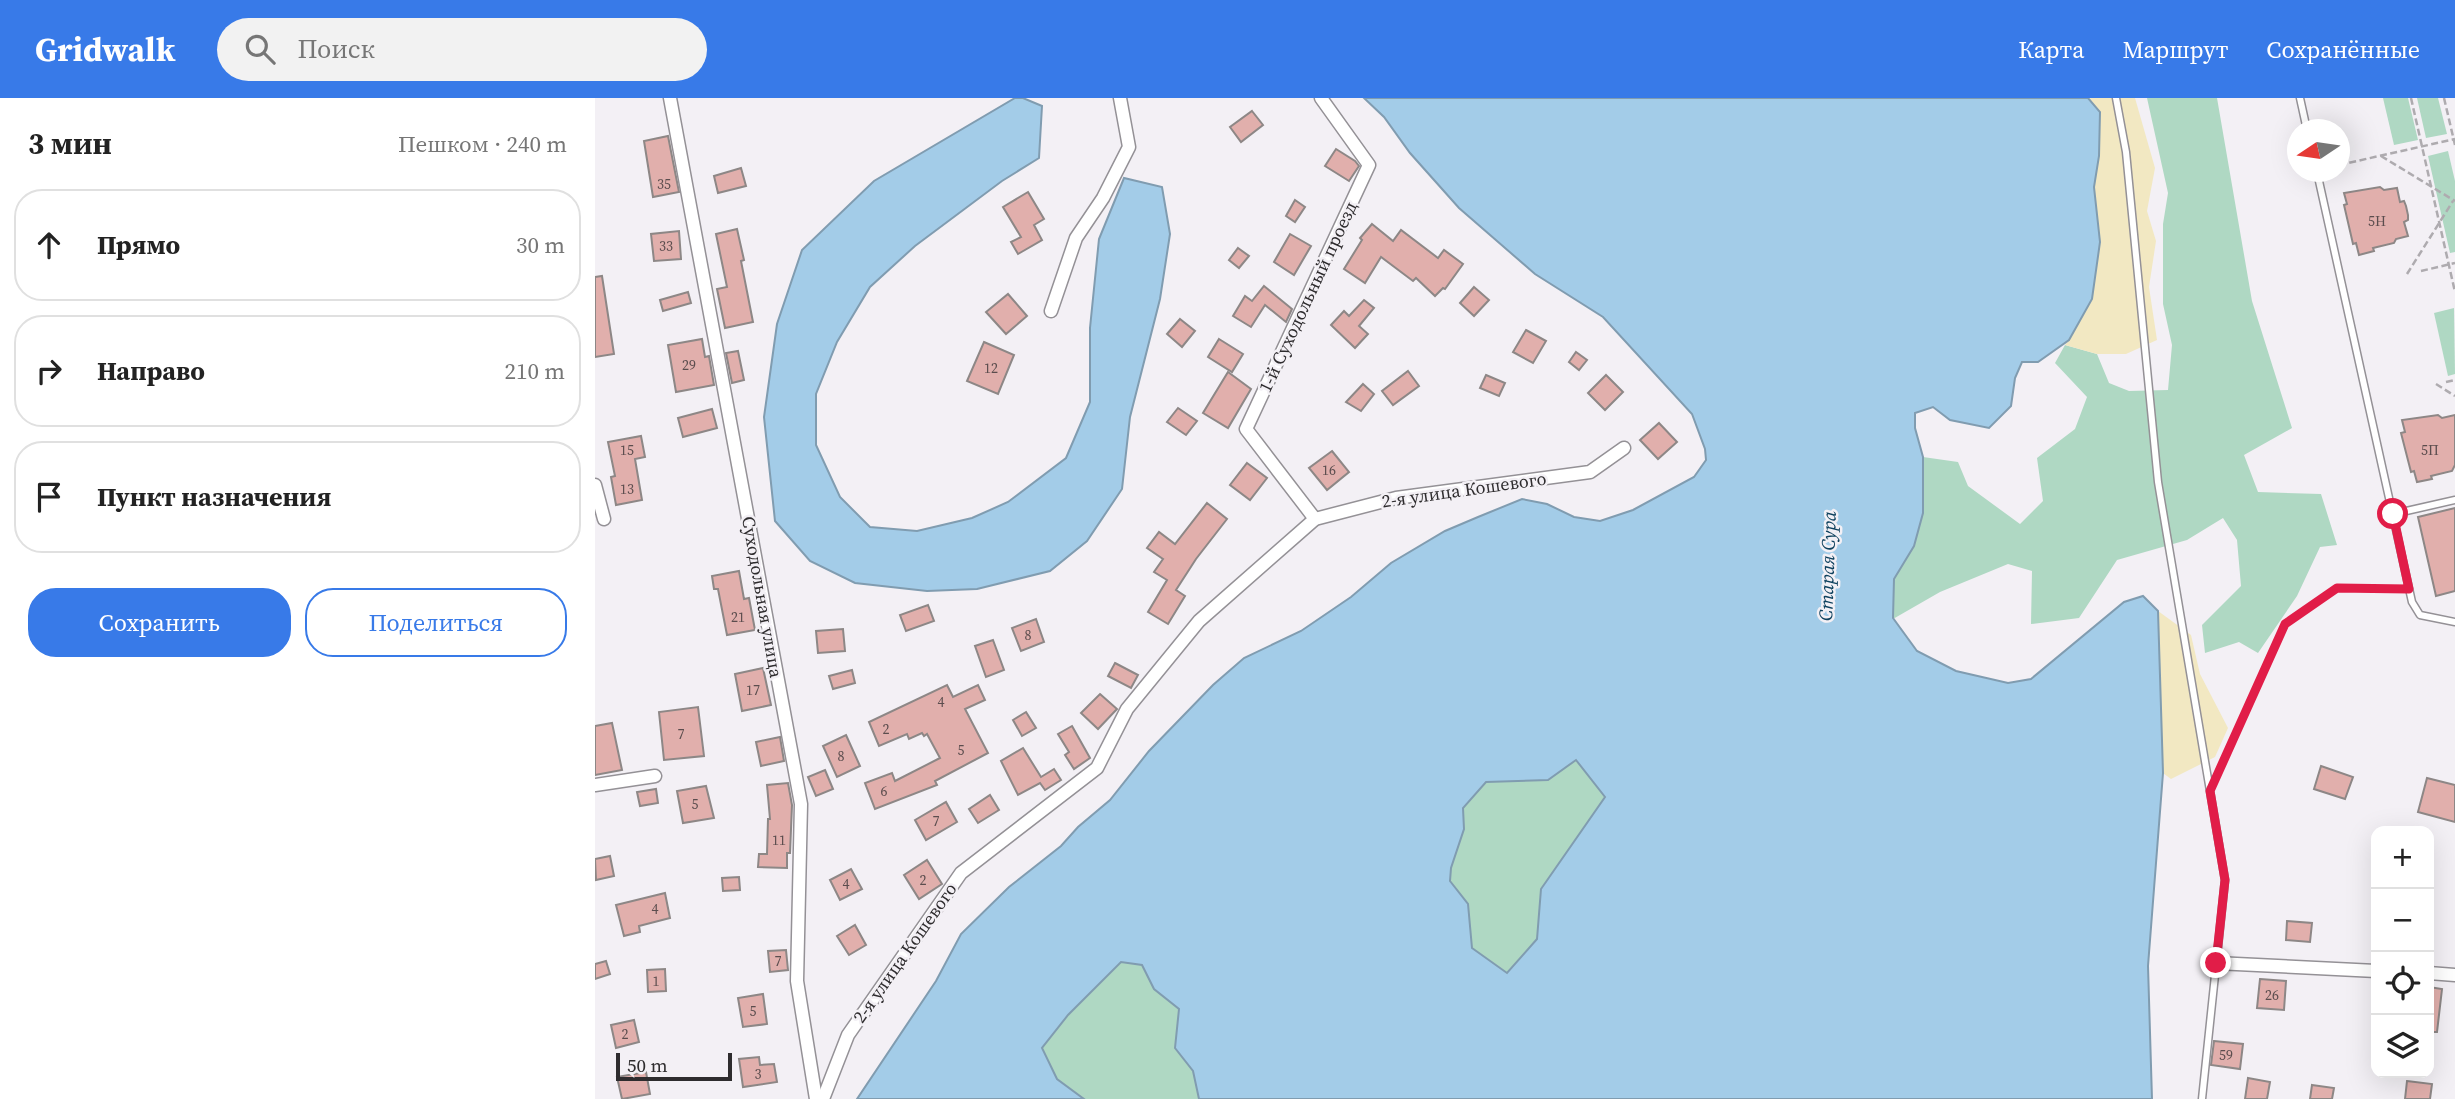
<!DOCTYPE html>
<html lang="ru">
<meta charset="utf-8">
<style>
body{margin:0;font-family:"Source Serif 4",serif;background:#f2f2f2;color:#222}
.controls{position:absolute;right:21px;bottom:21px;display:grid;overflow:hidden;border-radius:14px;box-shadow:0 7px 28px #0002}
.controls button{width:63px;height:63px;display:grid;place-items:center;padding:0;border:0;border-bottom:2px solid #e0e0e0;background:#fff;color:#222;font:35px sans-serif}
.compass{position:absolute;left:1692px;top:21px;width:63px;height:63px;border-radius:50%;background:#fff;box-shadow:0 7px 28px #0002;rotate:257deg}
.scale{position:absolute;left:21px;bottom:18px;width:116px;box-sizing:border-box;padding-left:7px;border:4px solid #2e2c2e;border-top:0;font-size:19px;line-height:24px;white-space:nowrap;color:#2e2c2e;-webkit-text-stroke:5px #f3f0f5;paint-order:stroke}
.stop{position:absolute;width:21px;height:21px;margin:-16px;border:5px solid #e11d48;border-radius:50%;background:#fff}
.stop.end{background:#e11d48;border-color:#fff;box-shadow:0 2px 7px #0008}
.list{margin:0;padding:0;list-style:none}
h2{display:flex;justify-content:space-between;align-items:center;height:91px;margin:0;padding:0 28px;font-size:30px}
h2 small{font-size:23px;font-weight:400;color:#767676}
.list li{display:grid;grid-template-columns:46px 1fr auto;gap:21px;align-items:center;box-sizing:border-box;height:112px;margin:0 14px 14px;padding:0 14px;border:2px solid #e0e0e0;border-radius:28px}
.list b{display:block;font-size:26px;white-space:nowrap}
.list em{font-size:23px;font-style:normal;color:#767676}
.actions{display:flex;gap:14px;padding:21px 28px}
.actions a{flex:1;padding:16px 0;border:2px solid #387ae8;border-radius:28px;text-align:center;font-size:24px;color:#387ae8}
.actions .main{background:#387ae8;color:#fff}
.icon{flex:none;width:38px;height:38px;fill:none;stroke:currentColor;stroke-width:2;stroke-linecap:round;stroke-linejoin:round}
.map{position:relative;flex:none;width:1860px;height:1001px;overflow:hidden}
header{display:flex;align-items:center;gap:42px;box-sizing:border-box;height:98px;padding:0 35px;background:#387ae8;color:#fff}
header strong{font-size:33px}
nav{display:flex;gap:38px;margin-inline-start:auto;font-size:24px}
.search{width:490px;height:63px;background:#f2f2f2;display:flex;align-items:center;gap:18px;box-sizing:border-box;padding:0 24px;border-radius:38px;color:#767676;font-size:26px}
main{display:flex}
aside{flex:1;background:#fff}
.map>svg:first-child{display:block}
</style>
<header>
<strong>Gridwalk</strong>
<div class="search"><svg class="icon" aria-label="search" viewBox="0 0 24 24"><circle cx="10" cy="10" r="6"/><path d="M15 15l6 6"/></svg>Поиск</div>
<nav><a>Карта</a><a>Маршрут</a><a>Сохранённые</a></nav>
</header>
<main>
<aside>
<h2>3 мин<small>Пешком · 240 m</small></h2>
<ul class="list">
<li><svg class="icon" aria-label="ahead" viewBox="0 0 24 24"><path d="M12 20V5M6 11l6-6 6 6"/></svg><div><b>Прямо</b></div><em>30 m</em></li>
<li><svg class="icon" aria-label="right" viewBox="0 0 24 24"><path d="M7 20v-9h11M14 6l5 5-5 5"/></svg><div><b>Направо</b></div><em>210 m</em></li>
<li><svg class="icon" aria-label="arrive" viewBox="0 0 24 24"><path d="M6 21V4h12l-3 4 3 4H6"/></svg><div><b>Пункт назначения</b></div></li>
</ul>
<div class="actions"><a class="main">Сохранить</a><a>Поделиться</a></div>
</aside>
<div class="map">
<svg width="1860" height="1001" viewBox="0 0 1860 1001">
<rect width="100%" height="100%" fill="#f3f0f5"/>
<!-- green -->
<g fill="#afd8c3">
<path d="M1552,0H1622L1657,203L1697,330L1649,357L1663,394L1726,396L1742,447L1725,449L1702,498L1663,555L1644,544L1610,555L1607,527L1646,488L1642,442L1628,420L1592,442L1522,462L1484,520L1436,526L1437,473L1413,466L1345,494L1298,521L1299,481L1319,448L1328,415V359L1363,364L1373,388L1425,426L1448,403L1442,360L1480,331L1492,299L1460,265L1470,247L1502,256L1514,285L1534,293L1573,292L1577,247L1568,206V126L1573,95Z"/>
<path d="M1788,0H1813L1823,42L1799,47Z"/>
<path d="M1822,0H1843L1852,36L1831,40Z"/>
<path d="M1853,53L1860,83V154L1855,155L1833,58Z"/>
<path d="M1859,210L1860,276L1853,278L1839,215Z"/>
<path d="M981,662L1010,699L946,791L942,841L912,875L877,850L873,806L855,783L856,770L869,731L868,710L891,684L953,682Z"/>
<path d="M526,864L547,867L559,891L584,911L580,950L598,973L604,1001H489L462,981L447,950L473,917Z"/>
</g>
<!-- sand -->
<g fill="#f2e8c2">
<path d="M1493,0H1540L1560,70L1552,113L1561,143L1554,189L1562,242L1531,256H1502L1470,247L1474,242L1505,144L1499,89L1504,58L1505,15Z"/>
<path d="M1563,513L1596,537L1605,576L1633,630L1620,659L1576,681L1568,675Z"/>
</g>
<!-- water -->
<g fill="#a3cce8" stroke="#809cb0" stroke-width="2" fill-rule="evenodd">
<path d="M420,0H428L447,8L444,60L407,83L320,148L275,189L242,244L221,296V347L245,399L275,429L322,433L377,420L413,404L471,360L495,304V230L504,141L529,80L567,89L575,136L565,201L535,319L527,391L492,443L455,473L382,491L332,493L260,485L215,463L180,423L169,319L182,226L207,152L279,83Z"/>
<path d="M769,0H1493L1505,14L1504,58L1499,89L1505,144L1497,201L1474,242L1443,264H1427L1420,280L1416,308L1394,330L1355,322L1338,309L1320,315V330L1328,359V415L1319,448L1299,481L1298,520L1322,553L1361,573L1413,585L1436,581L1529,504L1548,498L1563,513L1568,675L1553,868L1557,1001H604L598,973L580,950L584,911L559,891L547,867L526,864L473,917L447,950L462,981L489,1001H262L341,883L366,836L414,789L466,748L483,729L515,702L554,653L618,587L649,560L706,533L756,499L796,465L850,433L883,419L927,401L952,406L979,419L1005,423L1038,412L1099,379L1111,362L1110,351L1097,316L1008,219L940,176L864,110L815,55L789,19ZM981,662L1010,699L946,791L942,841L912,875L877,850L873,806L855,783L856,770L869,731L868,710L891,684L953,682Z"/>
</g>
<!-- building -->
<g fill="#e1afac" stroke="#8d8786" stroke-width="2">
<path d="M657,13L668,27L646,44L635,29Z"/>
<path d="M73,38L84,94L58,99L49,43Z"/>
<path d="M741,51L760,63L764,68L754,83L730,68Z"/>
<path d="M146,70L151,88L123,95L119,78Z"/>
<path d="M1785,89L1789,92L1802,90L1805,104L1809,103L1811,108L1813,117V122L1809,124L1813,138L1801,141L1799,145L1778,150L1779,153L1764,157L1761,145L1758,146L1749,107L1752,106L1749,95Z"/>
<path d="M433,94L449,121L439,127L447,142L423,156L416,144L426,139L408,109Z"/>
<path d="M700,102L710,109L700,124L691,118Z"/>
<path d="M777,126L798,143L806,132L843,160L849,152L868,166L850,191L848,190L840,198L821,180L818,183L786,159L770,185L749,171L767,142L765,140Z"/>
<path d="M142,131L149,162L146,163L158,224L130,230L122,191L132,189L121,136Z"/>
<path d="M84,133L86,161L59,163L56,136Z"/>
<path d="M695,136L716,148L699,177L679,164Z"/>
<path d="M643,150L654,158L644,170L634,162Z"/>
<path d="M7,178L19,256L0,259V179Z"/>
<path d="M669,188L697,211L691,224L670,207L656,229L638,218L650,198L657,203Z"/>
<path d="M879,189L894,202L879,218L865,205Z"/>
<path d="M93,194L96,205L68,213L65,202Z"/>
<path d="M413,196L432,218L411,236L391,214Z"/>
<path d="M769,202L779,210L764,228L773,236L760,250L736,227L749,213L754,218Z"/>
<path d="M585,221L600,233L587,249L572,236Z"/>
<path d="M931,232L951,243L938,265L918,254Z"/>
<path d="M107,241L110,259L114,258L119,287L81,294L73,247Z"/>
<path d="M624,241L648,256L637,274L613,259Z"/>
<path d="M389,244L419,257L403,296L372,283Z"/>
<path d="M143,253L149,282L137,285L131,255Z"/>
<path d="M981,254L992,262L984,272L974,264Z"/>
<path d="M813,273L824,288L798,307L787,293Z"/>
<path d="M633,274L656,291L633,330L608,315Z"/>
<path d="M891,277L910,285L904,298L885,290Z"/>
<path d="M1011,277L1028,294L1010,312L993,295Z"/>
<path d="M768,286L779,296L766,313L751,304Z"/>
<path d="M583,310L602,323L591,337L572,324Z"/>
<path d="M117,311L122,330L88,339L83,320Z"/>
<path d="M1843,317L1847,320L1860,317V367L1857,373L1836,378L1837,381L1822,384L1819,373L1816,374L1806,335L1810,334L1807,322Z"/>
<path d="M1064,325L1082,344L1063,361L1045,342Z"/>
<path d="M46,338L50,359L40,361L47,402L21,407L16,379L20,378L13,344Z"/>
<path d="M737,353L754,374L732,392L714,370Z"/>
<path d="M652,365L672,380L655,402L635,387Z"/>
<path d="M612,405L632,421L601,461L581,492L590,498L573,526L553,514L572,482L559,474L568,461L552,450L564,434L580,446Z"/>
<path d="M1860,410V493L1841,498L1823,419Z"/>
<path d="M144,473L149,501L154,500L160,532L132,537L123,491H119L117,478Z"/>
<path d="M333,507L339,523L311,533L305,517Z"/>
<path d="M441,521L449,544L426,553L417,530Z"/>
<path d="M248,531L250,553L223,555L221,533Z"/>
<path d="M398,542L409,572L391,579L380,548Z"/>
<path d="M520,565L543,577L536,590L513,578Z"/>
<path d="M168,570L176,607L147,613L140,576Z"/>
<path d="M257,572L260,585L238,591L234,578Z"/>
<path d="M352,587L358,599L383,587L390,602L370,611L393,655L340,683L342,687L280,711L270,685L297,675L300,683L345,660L332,636L329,638L327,635L314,641L312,636L284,648L274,624Z"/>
<path d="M505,596L522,611L503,631L486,615Z"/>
<path d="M103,609L109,658L69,662L64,614Z"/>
<path d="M431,614L441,630L427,638L418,622Z"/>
<path d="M17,625L27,672L0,677V628Z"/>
<path d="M477,628L495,660L479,671L470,657L474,654L463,636Z"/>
<path d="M251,637L265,668L242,679L228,648Z"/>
<path d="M185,639L189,663L166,668L161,644Z"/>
<path d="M428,650L446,679L459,671L466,682L450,692L445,685L423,697L406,663Z"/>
<path d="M1726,668L1758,679L1750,701L1719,691Z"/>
<path d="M230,672L238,691L221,698L213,679Z"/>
<path d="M1832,680L1860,687V724L1823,714Z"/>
<path d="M193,685L197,707L195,755H192V770L163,769L164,756H172L173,721H175L172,687Z"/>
<path d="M111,688L119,720L88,725L82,693Z"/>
<path d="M61,691L63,705L45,708L42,694Z"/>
<path d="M395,697L404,712L383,725L374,711Z"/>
<path d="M351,704L362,724L331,742L320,722Z"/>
<path d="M15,758L19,778L1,782L0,761Z"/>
<path d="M332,762L347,786L324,801L309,777Z"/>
<path d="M256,771L267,791L245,802L235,782Z"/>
<path d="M144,779L145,792L128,793L127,780Z"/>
<path d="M70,795L75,820L44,828L45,834L29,838L21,807Z"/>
<path d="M1692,823L1717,825L1715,844L1691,842Z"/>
<path d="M260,827L271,847L254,857L242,838Z"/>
<path d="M191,852L193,872L175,874L173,853Z"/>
<path d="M11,863L15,876L0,881V866Z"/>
<path d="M70,871L71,893L53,894L52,872Z"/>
<path d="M1665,881L1691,883L1689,912L1662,910Z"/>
<path d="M1834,889L1847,891L1842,934H1834Z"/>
<path d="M168,896L172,926L148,929L143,900Z"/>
<path d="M39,922L44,944L21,950L16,927Z"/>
<path d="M1619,943L1648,946L1645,971L1616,967Z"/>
<path d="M164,959L165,967L179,966L182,984L148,989L144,961Z"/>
<path d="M51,974L55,996L27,1001L22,979Z"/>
<path d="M1653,980L1675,984L1672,1001H1650Z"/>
<path d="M1812,983L1837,986L1835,1001H1810Z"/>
<path d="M1717,987L1739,990L1737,1001H1715Z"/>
</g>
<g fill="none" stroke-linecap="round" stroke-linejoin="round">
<!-- lane casing -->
<g stroke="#949196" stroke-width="9">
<g id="lane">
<path d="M1521,0L1531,54L1563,384L1630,782L1607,1001"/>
<path d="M1705,0L1712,32"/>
<path d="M1722,74L1817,504L1825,517L1860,524"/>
<path d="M1798,416L1860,402"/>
</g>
</g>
<!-- street casing -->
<g stroke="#949196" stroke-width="15">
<g id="street">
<path d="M75,0L206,706L202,883L221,1001"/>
<path d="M456,213L481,140L508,100L534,49L525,0"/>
<path d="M0,387L9,421"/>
<path d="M720,421L651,331L774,67L726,0"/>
<path d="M0,687L60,678"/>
<path d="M1621,865L1781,873"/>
<path d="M1834,875L1860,877"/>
<path d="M228,1001L253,937L366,775L502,670L532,611L604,523L720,421L801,400L995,374L1029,350"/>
</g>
</g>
<!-- path -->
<g stroke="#aeabaf" stroke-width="2.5" stroke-dasharray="7 3.5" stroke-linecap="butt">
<path d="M1816,0L1860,194"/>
<path d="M1849,0L1860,47"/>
<path d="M1786,58L1860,103"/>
<path d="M1744,67L1860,41"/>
<path d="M1826,173L1860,165"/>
<path d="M1812,176L1858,103"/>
<path d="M1851,284L1860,282"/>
<path d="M1841,286L1860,298"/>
<path d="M1624,674L1690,526L1742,490L1804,491"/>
</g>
<!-- lane -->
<use href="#lane" stroke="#fff" stroke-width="6"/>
<!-- street -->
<use href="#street" stroke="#fff" stroke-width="12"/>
</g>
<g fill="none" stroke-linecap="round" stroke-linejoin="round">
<!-- route -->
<path stroke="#e11d48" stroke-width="9" d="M1621,865L1630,782L1615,693L1690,526L1742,490L1814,491L1798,416"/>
</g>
<g text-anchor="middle" stroke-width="5" stroke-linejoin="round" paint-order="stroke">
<!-- number labels -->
<g font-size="14" fill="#5b4d4e">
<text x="69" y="91">35</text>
<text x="1782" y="128">5Н</text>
<text x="71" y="153">33</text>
<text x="94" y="272">29</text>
<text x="396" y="275">12</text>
<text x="32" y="357">15</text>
<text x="1835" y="357">5П</text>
<text x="734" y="377">16</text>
<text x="32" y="396">13</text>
<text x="143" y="524">21</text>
<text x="433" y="542">8</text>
<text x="158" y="597">17</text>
<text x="346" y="609">4</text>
<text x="291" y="636">2</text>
<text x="86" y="641">7</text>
<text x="366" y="657">5</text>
<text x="246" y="663">8</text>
<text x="289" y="698">6</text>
<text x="100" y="711">5</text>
<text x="341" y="728">7</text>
<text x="184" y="747">11</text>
<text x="328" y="787">2</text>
<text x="251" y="791">4</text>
<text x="60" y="816">4</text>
<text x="183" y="868">7</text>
<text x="61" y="888">1</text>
<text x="1677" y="902">26</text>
<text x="158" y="918">5</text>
<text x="30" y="941">2</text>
<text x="1631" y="962">59</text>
<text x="163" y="981">3</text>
</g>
<!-- street labels -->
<g font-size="18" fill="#2e2c2e" stroke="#f3f0f5">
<text transform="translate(713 199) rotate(-65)" y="6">1-й Суходольный проезд</text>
<text transform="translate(869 392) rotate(-8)" y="6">2-я улица Кошевого</text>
<text transform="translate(167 499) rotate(80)" y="6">Суходольная улица</text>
<text transform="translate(310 855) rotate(-55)" y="6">2-я улица Кошевого</text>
</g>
<!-- water labels -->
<g font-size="19" font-style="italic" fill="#0e415e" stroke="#f3f0f5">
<text transform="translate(1232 468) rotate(-88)" y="7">Старая Сура</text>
</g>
</g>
</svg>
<div class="controls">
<button>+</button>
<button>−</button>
<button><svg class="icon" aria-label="locate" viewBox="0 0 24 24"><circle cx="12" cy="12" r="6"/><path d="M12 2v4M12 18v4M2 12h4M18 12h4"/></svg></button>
<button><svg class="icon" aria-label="layers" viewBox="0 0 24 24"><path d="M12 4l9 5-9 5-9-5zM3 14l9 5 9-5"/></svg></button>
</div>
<svg class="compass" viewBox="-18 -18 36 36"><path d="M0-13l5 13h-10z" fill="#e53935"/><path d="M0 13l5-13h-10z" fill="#767676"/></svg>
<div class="scale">50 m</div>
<div class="stop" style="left:1798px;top:416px"></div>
<div class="stop end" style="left:1621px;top:865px"></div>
</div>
</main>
